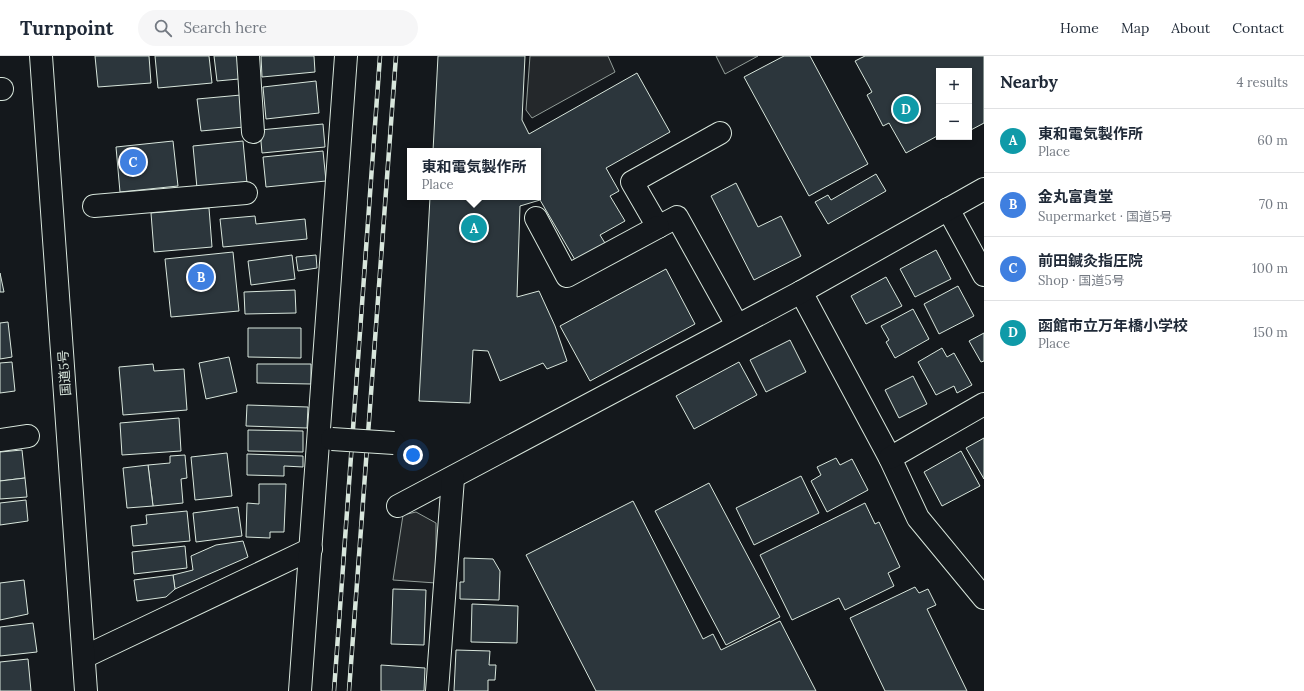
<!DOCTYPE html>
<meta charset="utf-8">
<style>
body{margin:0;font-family:Lora,"Noto Sans JP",serif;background:#f6f6f7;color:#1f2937}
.controls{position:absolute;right:12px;top:12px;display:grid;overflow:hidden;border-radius:0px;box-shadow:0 2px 6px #0003}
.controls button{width:36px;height:36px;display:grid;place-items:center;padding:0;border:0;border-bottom:1px solid #e0e1e3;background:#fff;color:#1f2937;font:20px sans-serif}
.you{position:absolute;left:413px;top:399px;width:14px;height:14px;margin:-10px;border:3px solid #fff;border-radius:50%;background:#1a73e8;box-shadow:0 0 0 6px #1a73e833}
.badge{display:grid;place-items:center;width:26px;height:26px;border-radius:50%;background:#846941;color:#fff;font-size:13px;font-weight:700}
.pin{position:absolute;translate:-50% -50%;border:2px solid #fff;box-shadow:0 1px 4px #0006}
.popup{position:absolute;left:407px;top:92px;width:134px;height:52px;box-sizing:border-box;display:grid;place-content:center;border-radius:0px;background:#fff;filter:drop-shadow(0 1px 3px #0005);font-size:13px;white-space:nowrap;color:#747a83}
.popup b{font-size:15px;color:#1f2937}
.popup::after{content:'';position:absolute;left:50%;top:100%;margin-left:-8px;border:8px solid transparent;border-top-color:#fff}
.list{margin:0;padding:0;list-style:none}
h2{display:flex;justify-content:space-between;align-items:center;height:52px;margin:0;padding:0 16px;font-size:17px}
h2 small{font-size:13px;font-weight:400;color:#747a83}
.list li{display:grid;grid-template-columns:26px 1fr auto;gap:12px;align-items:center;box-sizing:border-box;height:64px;padding:0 16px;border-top:1px solid #e0e1e3}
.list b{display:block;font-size:15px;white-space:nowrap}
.list p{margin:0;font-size:13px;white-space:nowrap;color:#747a83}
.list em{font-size:13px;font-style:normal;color:#747a83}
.icon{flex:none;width:22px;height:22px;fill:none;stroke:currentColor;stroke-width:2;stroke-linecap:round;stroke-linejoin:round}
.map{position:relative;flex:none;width:984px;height:635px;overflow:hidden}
header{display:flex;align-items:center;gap:24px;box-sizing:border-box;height:56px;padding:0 20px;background:#fff;border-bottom:1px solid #e0e1e3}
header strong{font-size:19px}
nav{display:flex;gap:22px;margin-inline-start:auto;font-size:14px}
.search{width:280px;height:36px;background:#f6f6f7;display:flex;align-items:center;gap:10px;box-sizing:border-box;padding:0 14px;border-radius:22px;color:#747a83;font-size:15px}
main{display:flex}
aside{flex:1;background:#fff}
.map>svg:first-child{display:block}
</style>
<header>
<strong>Turnpoint</strong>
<div class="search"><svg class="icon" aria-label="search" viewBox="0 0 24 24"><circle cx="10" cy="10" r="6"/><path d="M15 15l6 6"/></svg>Search here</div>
<nav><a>Home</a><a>Map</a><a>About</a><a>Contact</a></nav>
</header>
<main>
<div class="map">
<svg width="984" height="635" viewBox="0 0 984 635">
<rect width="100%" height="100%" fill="#14181c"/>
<!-- green -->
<path fill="#202428" stroke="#939e99" d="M716,0H758L725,18Z"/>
<!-- parking -->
<g fill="#24282b" stroke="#939e99">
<path d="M530,0H608L615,16L532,62L526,54Z"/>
<path d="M416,456L436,467V527L393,524L403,459Z"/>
</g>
<!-- building -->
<g fill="#2c363c" stroke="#d8e6dc">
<path d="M95,0H149L151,27L98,31Z"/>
<path d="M155,0H209L212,27L158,32Z"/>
<path d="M214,0H237L239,23L217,25Z"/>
<path d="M261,0H314L315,16L262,21Z"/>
<path d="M438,0H525L522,64L529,78L637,17L670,76L606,112L619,135L610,140L625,165L600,179L608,192L578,209L540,144L520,150L517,241L539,235L555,270L567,305L547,313L543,307L500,325L488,295L473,294L470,347L419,345L430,141H538V95H433Z"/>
<path d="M784,0H810L868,108L809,140L744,21Z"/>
<path d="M865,0H984V67L969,75V15H939V79L906,97L889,67L883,70L867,39L872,36L855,5Z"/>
<path d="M316,25L319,57L266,63L263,31Z"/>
<path d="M241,39L244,71L201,75L197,43Z"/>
<path d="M323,68L325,91L262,97L260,74Z"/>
<path d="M173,85L178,130L120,136L116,91Z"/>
<path d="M243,85L247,127L197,132L193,90Z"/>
<path d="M323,95L326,125L266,131L263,101Z"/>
<path d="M876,118L886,135L828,168L815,146L828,139L831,144Z"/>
<path d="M736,127L758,171L781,160L801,200L754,224L711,140Z"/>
<path d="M209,152L212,191L154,196L151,157Z"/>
<path d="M255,160L256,168L305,163L307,183L223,191L220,163Z"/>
<path d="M936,194L951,223L915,241L900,213Z"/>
<path d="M233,196L239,255L171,261L165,203Z"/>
<path d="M292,199L295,223L251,229L248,205Z"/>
<path d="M316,199L317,212L298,215L296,201Z"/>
<path d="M666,213L695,268L590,325L560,270Z"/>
<path d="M0,217L4,236H0Z"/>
<path d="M886,221L902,250L866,268L851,240Z"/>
<path d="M958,230L974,260L939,278L924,248Z"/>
<path d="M295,234L296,257L245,258L244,236Z"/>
<path d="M913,253L929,283L895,302L886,286L889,284L881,270Z"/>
<path d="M8,266L12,301L0,303V267Z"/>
<path d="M248,272H301V302L248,301Z"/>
<path d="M984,277V305L981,306L969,285Z"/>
<path d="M790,284L806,316L766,336L750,304Z"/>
<path d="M942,292L947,301L954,297L972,329L957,337L954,330L936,339L918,306Z"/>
<path d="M229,301L237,336L206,343L199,307Z"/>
<path d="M12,306L15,335L0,337V307Z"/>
<path d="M739,306L757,339L694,373L676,340Z"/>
<path d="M153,308L154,315L184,313L187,354L123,359L119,311Z"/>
<path d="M257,308H311V328L257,327Z"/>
<path d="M913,320L927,348L899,362L885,334Z"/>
<path d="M247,349L308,351L307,372L246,370Z"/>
<path d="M179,362L181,395L122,399L120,367Z"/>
<path d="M248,374L303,375V396L248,395Z"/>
<path d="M984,382V423L966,392Z"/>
<path d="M22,394L25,422L0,425V396Z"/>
<path d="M961,395L980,430L942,450L924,416Z"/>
<path d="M227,397L232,440L195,444L191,401Z"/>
<path d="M247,398L303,400V411L284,410V420L247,419Z"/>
<path d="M185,399L187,422L181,423L183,447L153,450L148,409L170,407V400Z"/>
<path d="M836,402L840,409L852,403L868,434L827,456L811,425L821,419L817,411Z"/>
<path d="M148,409L153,450L127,452L123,412Z"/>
<path d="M801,420L819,457L754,489L736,452Z"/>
<path d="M25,422L27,441L0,443V425Z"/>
<path d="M709,427L780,561L726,589L655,455Z"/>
<path d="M259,428H286L284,476H270V482L246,481L247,447L259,448Z"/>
<path d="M26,444L28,465L0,469V447Z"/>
<path d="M633,445L703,583L713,578L721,594L780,565L816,635H596L526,499Z"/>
<path d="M865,447L875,468L879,466L900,511L888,517L894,530L845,554L839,542L792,564L760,499Z"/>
<path d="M238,451L242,480L196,486L193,457Z"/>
<path d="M187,455L190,485L133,490L131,470L147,468L146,459Z"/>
<path d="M243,485L248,501L175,533L173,519L193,514L191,500L216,489Z"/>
<path d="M185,490L187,512L134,518L132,496Z"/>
<path d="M464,502L493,503L500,515L499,544L460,543V526H464Z"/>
<path d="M173,519L175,533L166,541L137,545L134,524Z"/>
<path d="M24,524L28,558L0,564V527Z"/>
<path d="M915,531L919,537L928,533L936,549L927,553L967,635H885L850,562Z"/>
<path d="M393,533L426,534L424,589L391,588Z"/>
<path d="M472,548L518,550L517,587L471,586Z"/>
<path d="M33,567L37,596L0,600V571Z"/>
<path d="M456,594L490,595L489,609H496L495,624H488V635H454Z"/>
<path d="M28,603L31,635H0V606Z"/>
<path d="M381,609L425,612L424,635H381Z"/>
</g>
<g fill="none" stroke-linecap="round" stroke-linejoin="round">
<!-- minor casing -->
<g stroke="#d8e6dc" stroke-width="24">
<g id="minor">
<path d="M248,0L253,76"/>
<path d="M0,33H2"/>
<path d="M720,77L632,126L658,171L677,161L737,269"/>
<path d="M94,150L246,137"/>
<path d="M948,153L984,219"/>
<path d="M536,162L567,220L658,171"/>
<path d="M801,236L890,402L918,462L984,542"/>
<path d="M0,384L28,380"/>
<path d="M890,402L984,348"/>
<path d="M398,450L801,236L984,133"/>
<path d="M84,601L311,493"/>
<path d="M300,635L346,0"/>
<path d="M437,635L453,422"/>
</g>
</g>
<!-- highway casing -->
<g stroke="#d8e6dc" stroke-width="24">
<path id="highway" d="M41,0L86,635"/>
</g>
<!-- minor -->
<use href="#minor" stroke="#14181c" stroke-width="22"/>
<!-- highway -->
<use href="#highway" stroke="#14181c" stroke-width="22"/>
<!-- rail casing -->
<g stroke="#d8e6dc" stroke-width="4.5">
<g id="rail">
<path d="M334,635L380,0"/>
<path d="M349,635L396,0"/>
</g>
</g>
<!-- rail -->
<use href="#rail" stroke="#14181c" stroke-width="3" stroke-dasharray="9" stroke-linecap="butt"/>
<!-- minor-bridge casing -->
<g stroke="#d8e6dc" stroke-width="24" stroke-linecap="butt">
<path id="minor-bridge" d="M332,383L394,387"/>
</g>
<!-- minor-bridge -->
<use href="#minor-bridge" stroke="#14181c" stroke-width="22"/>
</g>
<g text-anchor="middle" stroke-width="3" stroke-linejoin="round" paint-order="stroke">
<!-- street labels -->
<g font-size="13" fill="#d8e6dc" stroke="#14181c">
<text transform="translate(64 317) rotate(-94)" y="5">国道5号</text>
</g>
</g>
</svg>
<div class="controls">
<button>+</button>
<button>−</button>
</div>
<div class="you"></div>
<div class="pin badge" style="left:474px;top:172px;background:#0f9aa8">A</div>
<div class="popup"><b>東和電気製作所</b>Place</div>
<div class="pin badge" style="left:201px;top:221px;background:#3f7fe0">B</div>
<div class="pin badge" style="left:133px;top:106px;background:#3f7fe0">C</div>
<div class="pin badge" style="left:906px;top:53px;background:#0f9aa8">D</div>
</div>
<aside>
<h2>Nearby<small>4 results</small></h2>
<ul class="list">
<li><span class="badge" style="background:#0f9aa8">A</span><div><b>東和電気製作所</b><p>Place</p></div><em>60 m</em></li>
<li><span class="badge" style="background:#3f7fe0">B</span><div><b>金丸富貴堂</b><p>Supermarket · 国道5号</p></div><em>70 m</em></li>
<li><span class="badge" style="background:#3f7fe0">C</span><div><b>前田鍼灸指圧院</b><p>Shop · 国道5号</p></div><em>100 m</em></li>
<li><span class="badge" style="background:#0f9aa8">D</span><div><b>函館市立万年橋小学校</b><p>Place</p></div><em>150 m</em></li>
</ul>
</aside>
</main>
